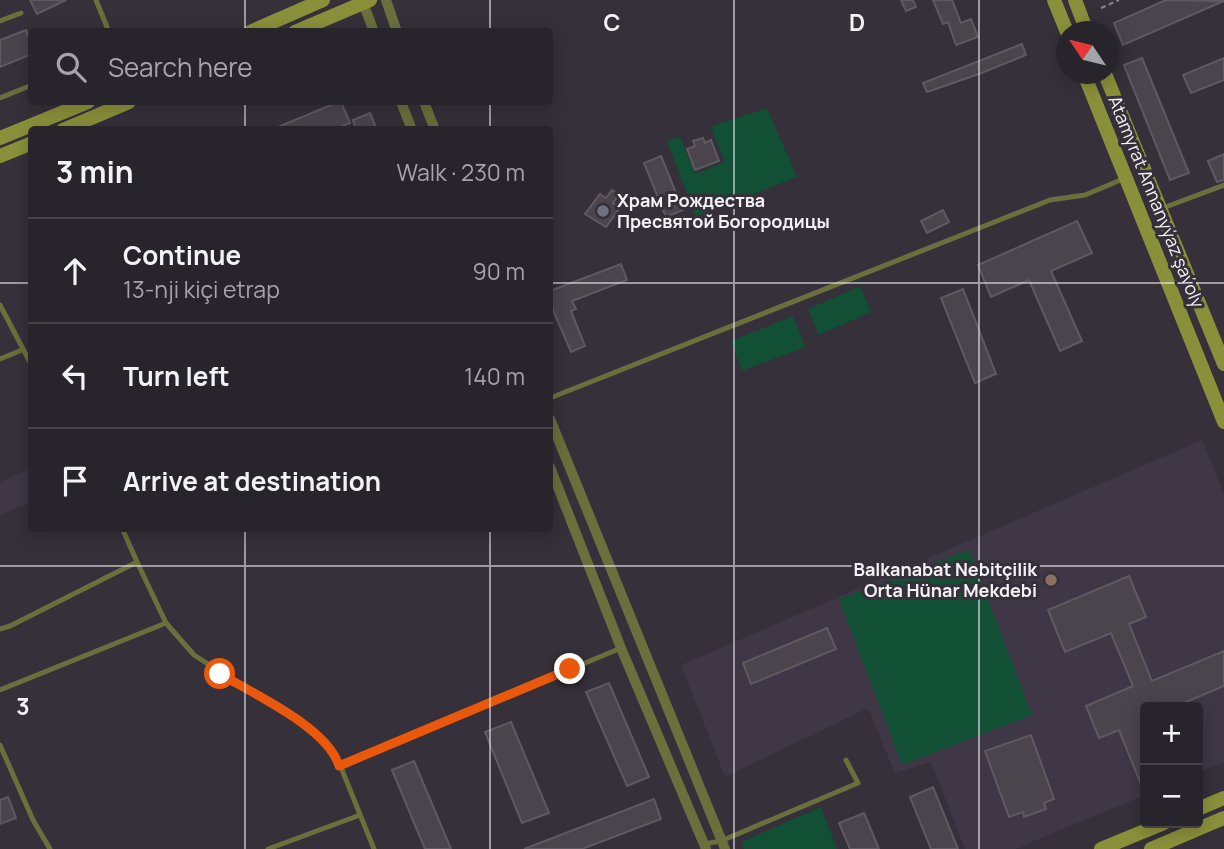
<!DOCTYPE html>
<meta charset="utf-8">
<style>
body{margin:0;font-family:Manrope,sans-serif;background:#343037;color:#f1f3f6}
.controls{position:absolute;right:21px;bottom:21px;display:grid;overflow:hidden;border-radius:7px;box-shadow:0 4px 18px #0003}
.controls button{width:63px;height:63px;display:grid;place-items:center;padding:0;border:0;border-bottom:2px solid #444147;background:#28242b;color:#f1f3f6;font:35px sans-serif}
.compass{position:absolute;left:1056px;top:21px;width:63px;height:63px;border-radius:50%;background:#28242b;box-shadow:0 4px 18px #0003;rotate:305deg}
.stop{position:absolute;width:21px;height:21px;margin:-16px;border:5px solid #ea580c;border-radius:50%;background:#fff}
.stop.end{background:#ea580c;border-color:#fff;box-shadow:0 2px 7px #0008}
.list{margin:0;padding:0;list-style:none}
h2{display:flex;justify-content:space-between;align-items:center;height:91px;margin:0;padding:0 28px;font-size:30px}
h2 small{font-size:23px;font-weight:400;color:#a5a4a9}
.list li{display:grid;grid-template-columns:46px 1fr auto;gap:21px;align-items:center;box-sizing:border-box;height:105px;padding:0 28px;border-top:2px solid #444147}
.list b{display:block;font-size:26px;white-space:nowrap}
.list p{margin:0;font-size:23px;white-space:nowrap;color:#a5a4a9}
.list em{font-size:23px;font-style:normal;color:#a5a4a9}
.icon{flex:none;width:38px;height:38px;fill:none;stroke:currentColor;stroke-width:2;stroke-linecap:round;stroke-linejoin:round}
.map{position:relative;flex:none;width:1224px;height:849px;overflow:hidden}
.search{position:absolute;background:#28242b;box-shadow:0 4px 18px #0003;left:28px;top:28px;width:525px;height:77px;display:flex;align-items:center;gap:18px;box-sizing:border-box;padding:0 24px;border-radius:7px;color:#a5a4a9;font-size:26px}
.panel{position:absolute;background:#28242b;box-shadow:0 4px 18px #0003;left:28px;top:126px;width:525px;height:406px;border-radius:7px}
.map>svg:first-child{display:block}
</style>
<div class="map">
<svg width="1224" height="849" viewBox="0 0 1224 849">
<rect width="100%" height="100%" fill="#353039"/>
<!-- built -->
<g fill="#3f3745">
<path d="M1202,440L1224,495V762L1198,773V707H1145V795L1015,849H965L931,762L895,773L868,708L725,777L681,665Z"/>
<path d="M29,469L31,473V502L0,515V482Z"/>
</g>
<!-- green -->
<g fill="#115035">
<path d="M767,108L797,177L696,217L667,141L680,137L695,174L725,162L710,127Z"/>
<path d="M860,286L871,312L819,335L808,309Z"/>
<path d="M793,316L805,347L742,371L731,341Z"/>
<path d="M969,550L1032,715L902,765L839,599Z"/>
<path d="M821,807L837,849H744L741,842Z"/>
</g>
<!-- building -->
<g fill="#4a444d" stroke="#5f5962" stroke-width="2">
<path d="M30,0H66L37,14Z"/>
<path d="M901,0H913L916,7L906,11Z"/>
<path d="M933,0H952L961,23L971,19L978,37L956,45L948,22L943,24Z"/>
<path d="M1166,0L1224,1L1123,45L1114,23Z"/>
<path d="M26,30L32,44V54L0,67V40Z"/>
<path d="M1022,44L1026,55L979,74L927,92L923,83Z"/>
<path d="M1142,58L1189,173L1170,180L1124,65Z"/>
<path d="M1224,58V80L1191,93L1183,75Z"/>
<path d="M338,102H341L350,123L333,130H271Z"/>
<path d="M370,113L377,130H356L353,120Z"/>
<path d="M703,138L705,143L711,140L719,161L695,170L687,149L695,146L693,141Z"/>
<path d="M1224,154V180L1217,182L1208,161Z"/>
<path d="M661,156L683,210L666,217L644,163Z"/>
<path d="M612,190L619,195L613,203L620,208L606,227L585,214L600,194L606,198Z"/>
<path d="M943,210L949,222L927,233L921,221Z"/>
<path d="M1077,221L1092,253L1051,271L1082,341L1060,351L1029,280L991,297L978,265Z"/>
<path d="M621,264L627,280L572,301L576,309L571,311L585,346L571,352L550,303V291Z"/>
<path d="M963,289L996,374L975,383L941,298Z"/>
<path d="M1129,576L1146,617L1129,624L1152,681L1224,651V686L1174,707H1145V794L1119,730L1099,738L1086,706L1133,686L1111,633L1065,652L1048,610Z"/>
<path d="M827,628L836,649L751,684L743,663Z"/>
<path d="M609,683L649,777L627,786L586,692Z"/>
<path d="M511,722L549,813L522,823L485,732Z"/>
<path d="M1031,735L1054,799L1044,803L1046,809L1024,817L1023,812L1009,817L985,751Z"/>
<path d="M414,761L451,849H425L392,770Z"/>
<path d="M933,787L958,849H931L910,797Z"/>
<path d="M8,797L16,818L0,824V800Z"/>
<path d="M654,799L661,819L582,849H524Z"/>
<path d="M864,813L879,849H850L839,823Z"/>
</g>
<g fill="none" stroke-linecap="round" stroke-linejoin="round">
<!-- path -->
<path stroke="#8b878e" stroke-width="2" stroke-dasharray="5 3.5" stroke-linecap="butt" d="M1101,8L1119,0"/>
<!-- lane -->
<g stroke="#6a6f3c" stroke-width="5">
<path d="M96,0L109,32"/>
<path d="M0,21L21,13"/>
<path d="M0,98L32,85"/>
<path d="M1163,208L1224,185"/>
<path d="M0,305L32,366"/>
<path d="M0,359L22,350"/>
<path d="M550,398L1050,200L1085,195L1123,179"/>
<path d="M166,623L194,655L318,734L336,755L374,849"/>
<path d="M0,629L10,626L137,562L122,528"/>
<path d="M0,690L166,623L137,562"/>
<path d="M0,745L33,820L50,849"/>
<path d="M339,766L621,648"/>
<path d="M704,844L721,841L858,783L846,760"/>
<path d="M268,849L360,815"/>
</g>
<!-- street -->
<g stroke="#6a6f3c" stroke-width="10">
<path d="M362,0L374,32"/>
<path d="M386,0L397,32"/>
<path d="M401,102L412,130"/>
<path d="M424,102L435,130"/>
<path d="M550,419L725,849"/>
<path d="M550,467L621,648L706,849"/>
</g>
<!-- secondary -->
<g stroke="#8a903a" stroke-width="14">
<path d="M1054,0L1067,32"/>
<path d="M1075,0L1087,32"/>
<path d="M250,32L323,0"/>
<path d="M295,32L370,0"/>
<path d="M1084,74L1224,422"/>
<path d="M1105,74L1224,364"/>
<path d="M63,130L129,102"/>
<path d="M0,138L88,102"/>
<path d="M0,156L32,143"/>
<path d="M1198,809L1224,798"/>
<path d="M1101,849L1164,823"/>
<path d="M1151,849L1224,818"/>
</g>
</g>
<g fill="none" stroke-linecap="round" stroke-linejoin="round">
<!-- route -->
<path stroke="#ea580c" stroke-width="9" d="M220,674C254,694 328,728 339,766L570,669"/>
</g>
<!-- grid -->
<path fill="none" stroke="#f5f2f7" stroke-width="2" stroke-opacity="0.55" d="M245,0V32M490,0V32M734,0V849M979,0V849M245,102V130M490,102V130M0,283H32M550,283H1224M245,528V849M490,528V849M0,566H1224"/>
<!-- markers -->
<circle fill="#6b7280" stroke="#353039" stroke-width="2.5" cx="603" cy="211" r="7"/>
<circle fill="#8d6e63" stroke="#353039" stroke-width="2.5" cx="1051" cy="580" r="7"/>
<g text-anchor="middle" stroke-width="6" stroke-linejoin="round" paint-order="stroke">
<!-- poi labels -->
<g font-size="18" font-weight="bold" fill="#f5f2f7" stroke="#353039" text-anchor="start">
<text x="617" y="207">Храм Рождества<tspan x="617" dy="21">Пресвятой Богородицы</tspan></text>
<text x="1037" y="576" text-anchor="end">Balkanabat Nebitçilik<tspan x="1037" dy="21">Orta Hünar Mekdebi</tspan></text>
</g>
<!-- street labels -->
<g font-size="18" fill="#f5f2f7" stroke="#353039">
<text transform="translate(1156 202) rotate(68)" y="6">Atamyrat Annanyýaz şaýoly</text>
</g>
</g>
<g font-size="23" text-anchor="middle" font-weight="bold" fill="#f5f2f7" stroke="#353039" stroke-width="6" stroke-linejoin="round" paint-order="stroke">
<text x="612" y="31">C</text>
<text x="857" y="31">D</text>
<text x="23" y="715">3</text>
</g>
</svg>
<div class="controls">
<button>+</button>
<button>−</button>
</div>
<svg class="compass" viewBox="-18 -18 36 36"><path d="M0-13l5 13h-10z" fill="#e53935"/><path d="M0 13l5-13h-10z" fill="#a5a4a9"/></svg>
<div class="stop" style="left:220px;top:674px"></div>
<div class="stop end" style="left:570px;top:669px"></div>
<div class="search"><svg class="icon" aria-label="search" viewBox="0 0 24 24"><circle cx="10" cy="10" r="6"/><path d="M15 15l6 6"/></svg>Search here</div>
<section class="panel">
<h2>3 min<small>Walk · 230 m</small></h2>
<ul class="list">
<li><svg class="icon" aria-label="ahead" viewBox="0 0 24 24"><path d="M12 20V5M6 11l6-6 6 6"/></svg><div><b>Continue</b><p>13-nji kiçi etrap</p></div><em>90 m</em></li>
<li><svg class="icon" aria-label="left" viewBox="0 0 24 24"><path d="M17 20v-9H6M10 6l-5 5 5 5"/></svg><div><b>Turn left</b></div><em>140 m</em></li>
<li><svg class="icon" aria-label="arrive" viewBox="0 0 24 24"><path d="M6 21V4h12l-3 4 3 4H6"/></svg><div><b>Arrive at destination</b></div></li>
</ul>
</section>
</div>
